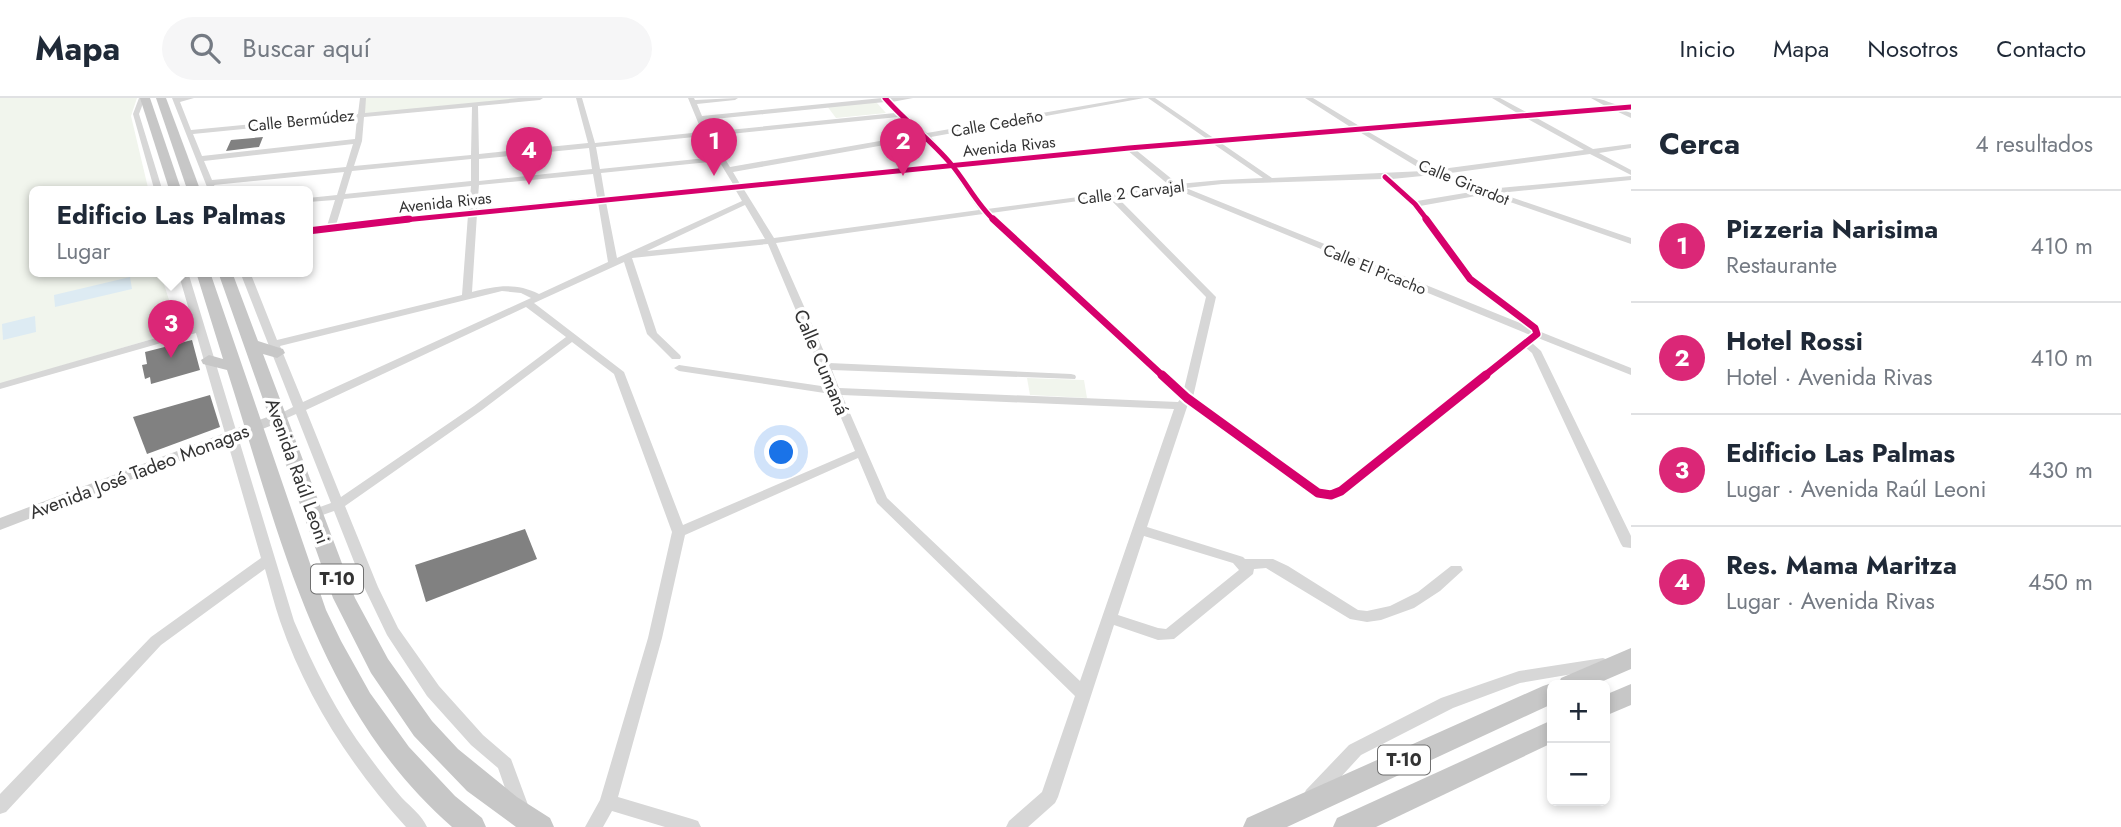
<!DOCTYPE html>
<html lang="es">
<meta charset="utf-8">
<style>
body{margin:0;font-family:Jost,sans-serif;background:#f6f6f7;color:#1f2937}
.controls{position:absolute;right:21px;bottom:21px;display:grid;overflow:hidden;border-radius:10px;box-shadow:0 4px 10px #0003}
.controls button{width:63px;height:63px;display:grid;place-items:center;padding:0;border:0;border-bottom:2px solid #e0e1e3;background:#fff;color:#1f2937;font:35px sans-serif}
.you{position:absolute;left:782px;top:355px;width:24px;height:24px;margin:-18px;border:5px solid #fff;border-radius:50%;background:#1a73e8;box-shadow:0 0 0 10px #1a73e833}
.badge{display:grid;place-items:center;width:46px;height:46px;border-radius:50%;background:#db2777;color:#fff;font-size:23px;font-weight:700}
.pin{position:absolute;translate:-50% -58px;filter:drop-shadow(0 2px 4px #0008)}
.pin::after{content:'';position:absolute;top:37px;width:24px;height:21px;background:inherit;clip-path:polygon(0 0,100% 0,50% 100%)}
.popup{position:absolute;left:29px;top:88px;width:284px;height:91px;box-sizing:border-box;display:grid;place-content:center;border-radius:10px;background:#fff;filter:drop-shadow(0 2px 5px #0005);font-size:23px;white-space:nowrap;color:#747a83}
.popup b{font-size:26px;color:#1f2937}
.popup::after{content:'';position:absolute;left:50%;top:100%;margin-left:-14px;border:14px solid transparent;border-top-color:#fff}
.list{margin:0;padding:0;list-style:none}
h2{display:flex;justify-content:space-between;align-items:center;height:91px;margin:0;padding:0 28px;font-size:30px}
h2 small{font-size:23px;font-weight:400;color:#747a83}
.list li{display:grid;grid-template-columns:46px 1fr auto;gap:21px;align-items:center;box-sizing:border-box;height:112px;padding:0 28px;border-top:2px solid #e0e1e3}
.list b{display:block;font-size:26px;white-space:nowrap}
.list p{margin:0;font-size:23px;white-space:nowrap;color:#747a83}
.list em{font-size:23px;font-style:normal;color:#747a83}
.icon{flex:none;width:38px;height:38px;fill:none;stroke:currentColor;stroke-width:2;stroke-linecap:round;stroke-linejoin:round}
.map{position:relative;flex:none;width:1631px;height:729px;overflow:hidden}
header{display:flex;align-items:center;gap:42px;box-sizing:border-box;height:98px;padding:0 35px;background:#fff;border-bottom:2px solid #e0e1e3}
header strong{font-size:33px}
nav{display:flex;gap:38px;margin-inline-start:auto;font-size:24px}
.search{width:490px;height:63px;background:#f6f6f7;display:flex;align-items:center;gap:18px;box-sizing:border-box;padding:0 24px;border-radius:38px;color:#747a83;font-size:26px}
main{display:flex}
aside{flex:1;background:#fff}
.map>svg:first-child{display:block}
</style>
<header>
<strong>Mapa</strong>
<div class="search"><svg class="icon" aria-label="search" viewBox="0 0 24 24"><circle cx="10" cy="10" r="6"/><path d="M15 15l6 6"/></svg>Buscar aquí</div>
<nav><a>Inicio</a><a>Mapa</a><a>Nosotros</a><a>Contacto</a></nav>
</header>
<main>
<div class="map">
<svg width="1631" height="729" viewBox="0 0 1631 729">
<rect width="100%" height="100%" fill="#fff"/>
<!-- green -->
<g fill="#f1f5ed">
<path d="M0,0H137L131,18L149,94H34V174H160L179,233L0,286Z"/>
<path d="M364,0H540L360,16Z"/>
<path d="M876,4L886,15L836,20L827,8Z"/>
<path d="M1027,280L1084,282L1087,300L1030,297Z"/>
</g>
<!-- water -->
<g fill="#ddebf3">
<path d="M130,179L132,191L55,209L54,197Z"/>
<path d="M35,218L36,234L3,242L2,226Z"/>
</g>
<!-- building -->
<g fill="#818181">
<path d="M263,39L259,49L226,53L231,42Z"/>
<path d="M192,242L200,272L151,286L150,279L145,281L142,267L147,266L145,254Z"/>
<path d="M210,297L220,329L147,356L133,319Z"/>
<path d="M525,431L537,461L426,504L415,467Z"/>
</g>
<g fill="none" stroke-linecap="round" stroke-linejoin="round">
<!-- minor -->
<g fill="#d7d7d7" fill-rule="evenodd">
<path d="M139,0H145L139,16L163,94H155L133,16Z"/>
<path d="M172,0H194L180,4L191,32L358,16L360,0H366L365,15L519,0H543L540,2L478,8L479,56L588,45L576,0H582L595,45L702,34L688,0H694L695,2L738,0L735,2L697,6L702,18L882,0H913L892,4L902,16L927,35L1129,0H1144L931,39L954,65L1207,41L1148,0H1155L1215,41L1352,30L1305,0H1313L1361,29L1519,16L1492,0H1500L1528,15L1607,9L1591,0C1607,0 1611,9 1631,7V11L1623,12L1631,15V20L1614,12L1535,19L1593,51L1631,46V50L1599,55L1631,72V77L1590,56L1443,76L1488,91L1631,78V82L1499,95L1631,140V146L1487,96L1420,108L1473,179L1539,228L1541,234L1631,270V277L1538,240L1532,245L1541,253L1631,438V450L1623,449L1621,446L1532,255L1526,250L1345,396L1331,401L1314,398L1188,306L1147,429L1243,459L1245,461H1273L1288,468L1358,512L1367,513L1390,508L1418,494L1451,468H1461L1463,472L1440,493L1414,510L1381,522L1367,524L1350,521L1266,470L1254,471L1253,476L1174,541L1158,542L1114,527L1058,699L1055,705L1028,729H1006L1009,723L1042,694L1075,598L877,405L858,360L685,437L662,540L618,699L692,721L698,723L701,729H665L612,713L603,729H585L600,702L648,540L672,434L614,276L572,244L482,312L345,408L378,489L398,530L439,588L483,637L511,661L531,715L528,721L522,723L516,721L498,670L471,647L427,598L387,537L364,489L334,413L314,420L307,416L309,413L331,405L296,316L278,324L272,320L293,309L240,174H250L277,242L462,197L468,117L308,136V130L327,128L335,102L308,104V100L337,97L344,74L214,87L217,94H209ZM885,4L895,15L709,34L704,22ZM472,9L471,57L354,68L362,43L364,19ZM898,19L920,36L730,69L711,38ZM357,20L355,41L202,58L193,36ZM1526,20L1584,52L1434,72L1367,33ZM1358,33L1424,73L1272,80L1221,45ZM704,38L716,59L600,71L596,49ZM924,40L947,65L740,86L733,74ZM1212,45L1263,80L1222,82L1178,86L1136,52ZM353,46L346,69L212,82L204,63ZM589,50L592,71L479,83V61ZM1127,52L1169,87L987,111L958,69ZM471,61V83L345,96L352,73ZM719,63L733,86L605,99L601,75ZM950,70L979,112L774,140L743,90ZM593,76L597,99L477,111L479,87ZM1432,77L1477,93L1417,103L1392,81ZM1383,81L1412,108L1467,183L1525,227L1186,90L1222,86ZM471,88L469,112L336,127L344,101ZM735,91L742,103L617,160L606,104ZM1175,91L1530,237L1337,390L1330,393L1322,391L1193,299L1216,199L1116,98ZM1108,99L1206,199L1184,291L991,115ZM598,104L608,164L539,196C515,184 496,188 472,194L477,116ZM745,107L765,141L647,153ZM983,116L1181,300L1178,304L839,290L832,272L1075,281L1076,279L1075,277L1071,276L829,265L776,145ZM768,146L828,289L679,267L674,270L679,273L831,296L855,353L683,427L624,274L534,205L624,164L647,236L672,261H680L681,259L680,257L657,235L632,160ZM502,193L521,195L531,200L303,304L280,248ZM526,209L566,239L474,308L341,399L306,312ZM842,297L1174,311L1080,583L887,400ZM1144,438L1233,465L1239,472L1166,531L1158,530L1118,517Z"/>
<path d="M178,174H188L294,523C314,570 337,616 368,657C379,672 390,686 402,700C411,709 422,718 427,729H406C352,670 306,599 280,523C274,506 270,488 265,471L161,547L6,714L0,716V696L151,539L261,460L196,235L0,291V285L194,229Z"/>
<path d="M1603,560L1608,562L1611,566L1608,570L1520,585L1453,610L1361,657L1318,704L1312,706L1306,704L1303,698L1306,692L1349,647L1441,600L1519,573Z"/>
</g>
<!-- secondary -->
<path fill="#d0d0d0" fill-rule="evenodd" d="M278,315L283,317L285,320L283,323L0,432V420Z"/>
<!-- trunk -->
<g fill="#c7c7c7" fill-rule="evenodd">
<path d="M140,0H150L182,94H170Z"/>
<path d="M156,0H166L201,94H188Z"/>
<path d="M196,174H210L326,512L341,543L370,595L409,649L455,698L482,720L486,729H452C316,610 280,437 227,272L203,266L201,262L209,257L223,261Z"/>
<path d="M218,174H232L258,243L283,251L285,255L277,260L263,256L355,500L388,561L432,623L458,651L517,699L550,720L554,729H516L467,693L414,638L371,575L333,500Z"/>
<path d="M1631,550V571L1594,587H1552V606L1287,729H1243L1247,720L1543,588L1552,585L1558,587L1561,580Z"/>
<path d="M1631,586V607L1605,618V597Z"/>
<path d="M1552,622V645L1376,729H1333L1337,720Z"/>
</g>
<!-- cycleway-far2 casing -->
<g stroke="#fff" stroke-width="8">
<g id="cycleway-far2">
<path d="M885,0C906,24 931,42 951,66C967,85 977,107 995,123"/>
<path d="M1385,79L1415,106L1428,123"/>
<path d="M394,123L1129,50L1631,9"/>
</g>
</g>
<!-- cycleway-far1 casing -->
<g stroke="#fff" stroke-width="10">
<g id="cycleway-far1">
<path d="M993,121L1164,279"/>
<path d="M1426,121L1470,181L1535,230L1537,236L1483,279"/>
<path d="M308,133L409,121"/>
</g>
</g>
<!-- cycleway casing -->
<g stroke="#fff" stroke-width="13">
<path id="cycleway" d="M1162,277L1187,300L1318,395L1331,397L1341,393L1486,277"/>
</g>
<!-- cycleway-far2 -->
<use href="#cycleway-far2" stroke="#d6006c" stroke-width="5"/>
<!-- cycleway-far1 -->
<use href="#cycleway-far1" stroke="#d6006c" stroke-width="7"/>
<!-- cycleway -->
<use href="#cycleway" stroke="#d6006c" stroke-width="9"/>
</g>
<g text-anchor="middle" stroke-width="7" stroke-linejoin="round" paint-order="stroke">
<!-- far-street labels -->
<g font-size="16" fill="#333" stroke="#fff">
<text transform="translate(301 22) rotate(-6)" y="6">Calle Bermúdez</text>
<text transform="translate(997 25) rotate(-10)" y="6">Calle Cedeño</text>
<text transform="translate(1009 48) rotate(-6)" y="6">Avenida Rivas</text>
<text transform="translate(1464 84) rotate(22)" y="6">Calle Girardot</text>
<text transform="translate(1131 94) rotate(-7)" y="6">Calle 2 Carvajal</text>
<text transform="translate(445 104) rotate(-6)" y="6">Avenida Rivas</text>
<text transform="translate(1375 171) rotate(22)" y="6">Calle El Picacho</text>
</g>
<!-- shield labels -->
<g fill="#fff" stroke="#707070" stroke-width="2">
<rect x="311" y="466.5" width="52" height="29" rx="5"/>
<rect x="1378" y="647.5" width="52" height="29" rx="5"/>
</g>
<g font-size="18" font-weight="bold" fill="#333">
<text x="337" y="487">T-10</text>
<text x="1404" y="668">T-10</text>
</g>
<!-- street labels -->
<g font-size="19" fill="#333" stroke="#fff">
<text transform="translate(822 264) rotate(67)" y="7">Calle Cumaná</text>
<text transform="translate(139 373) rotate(-21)" y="7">Avenida José Tadeo Monagas</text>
<text transform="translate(298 373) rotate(70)" y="7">Avenida Raúl Leoni</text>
</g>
</g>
</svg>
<div class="controls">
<button>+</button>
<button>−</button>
</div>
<div class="you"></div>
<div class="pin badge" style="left:714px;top:78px">1</div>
<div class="pin badge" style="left:903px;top:78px">2</div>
<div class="pin badge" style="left:171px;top:260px">3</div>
<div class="popup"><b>Edificio Las Palmas</b>Lugar</div>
<div class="pin badge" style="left:529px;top:87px">4</div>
</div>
<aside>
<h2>Cerca<small>4 resultados</small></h2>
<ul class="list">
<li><span class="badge">1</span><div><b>Pizzeria Narisima</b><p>Restaurante</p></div><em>410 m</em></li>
<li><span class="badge">2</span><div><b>Hotel Rossi</b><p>Hotel · Avenida Rivas</p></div><em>410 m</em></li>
<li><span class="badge">3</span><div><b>Edificio Las Palmas</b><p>Lugar · Avenida Raúl Leoni</p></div><em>430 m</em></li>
<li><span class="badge">4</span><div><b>Res. Mama Maritza</b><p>Lugar · Avenida Rivas</p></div><em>450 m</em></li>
</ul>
</aside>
</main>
